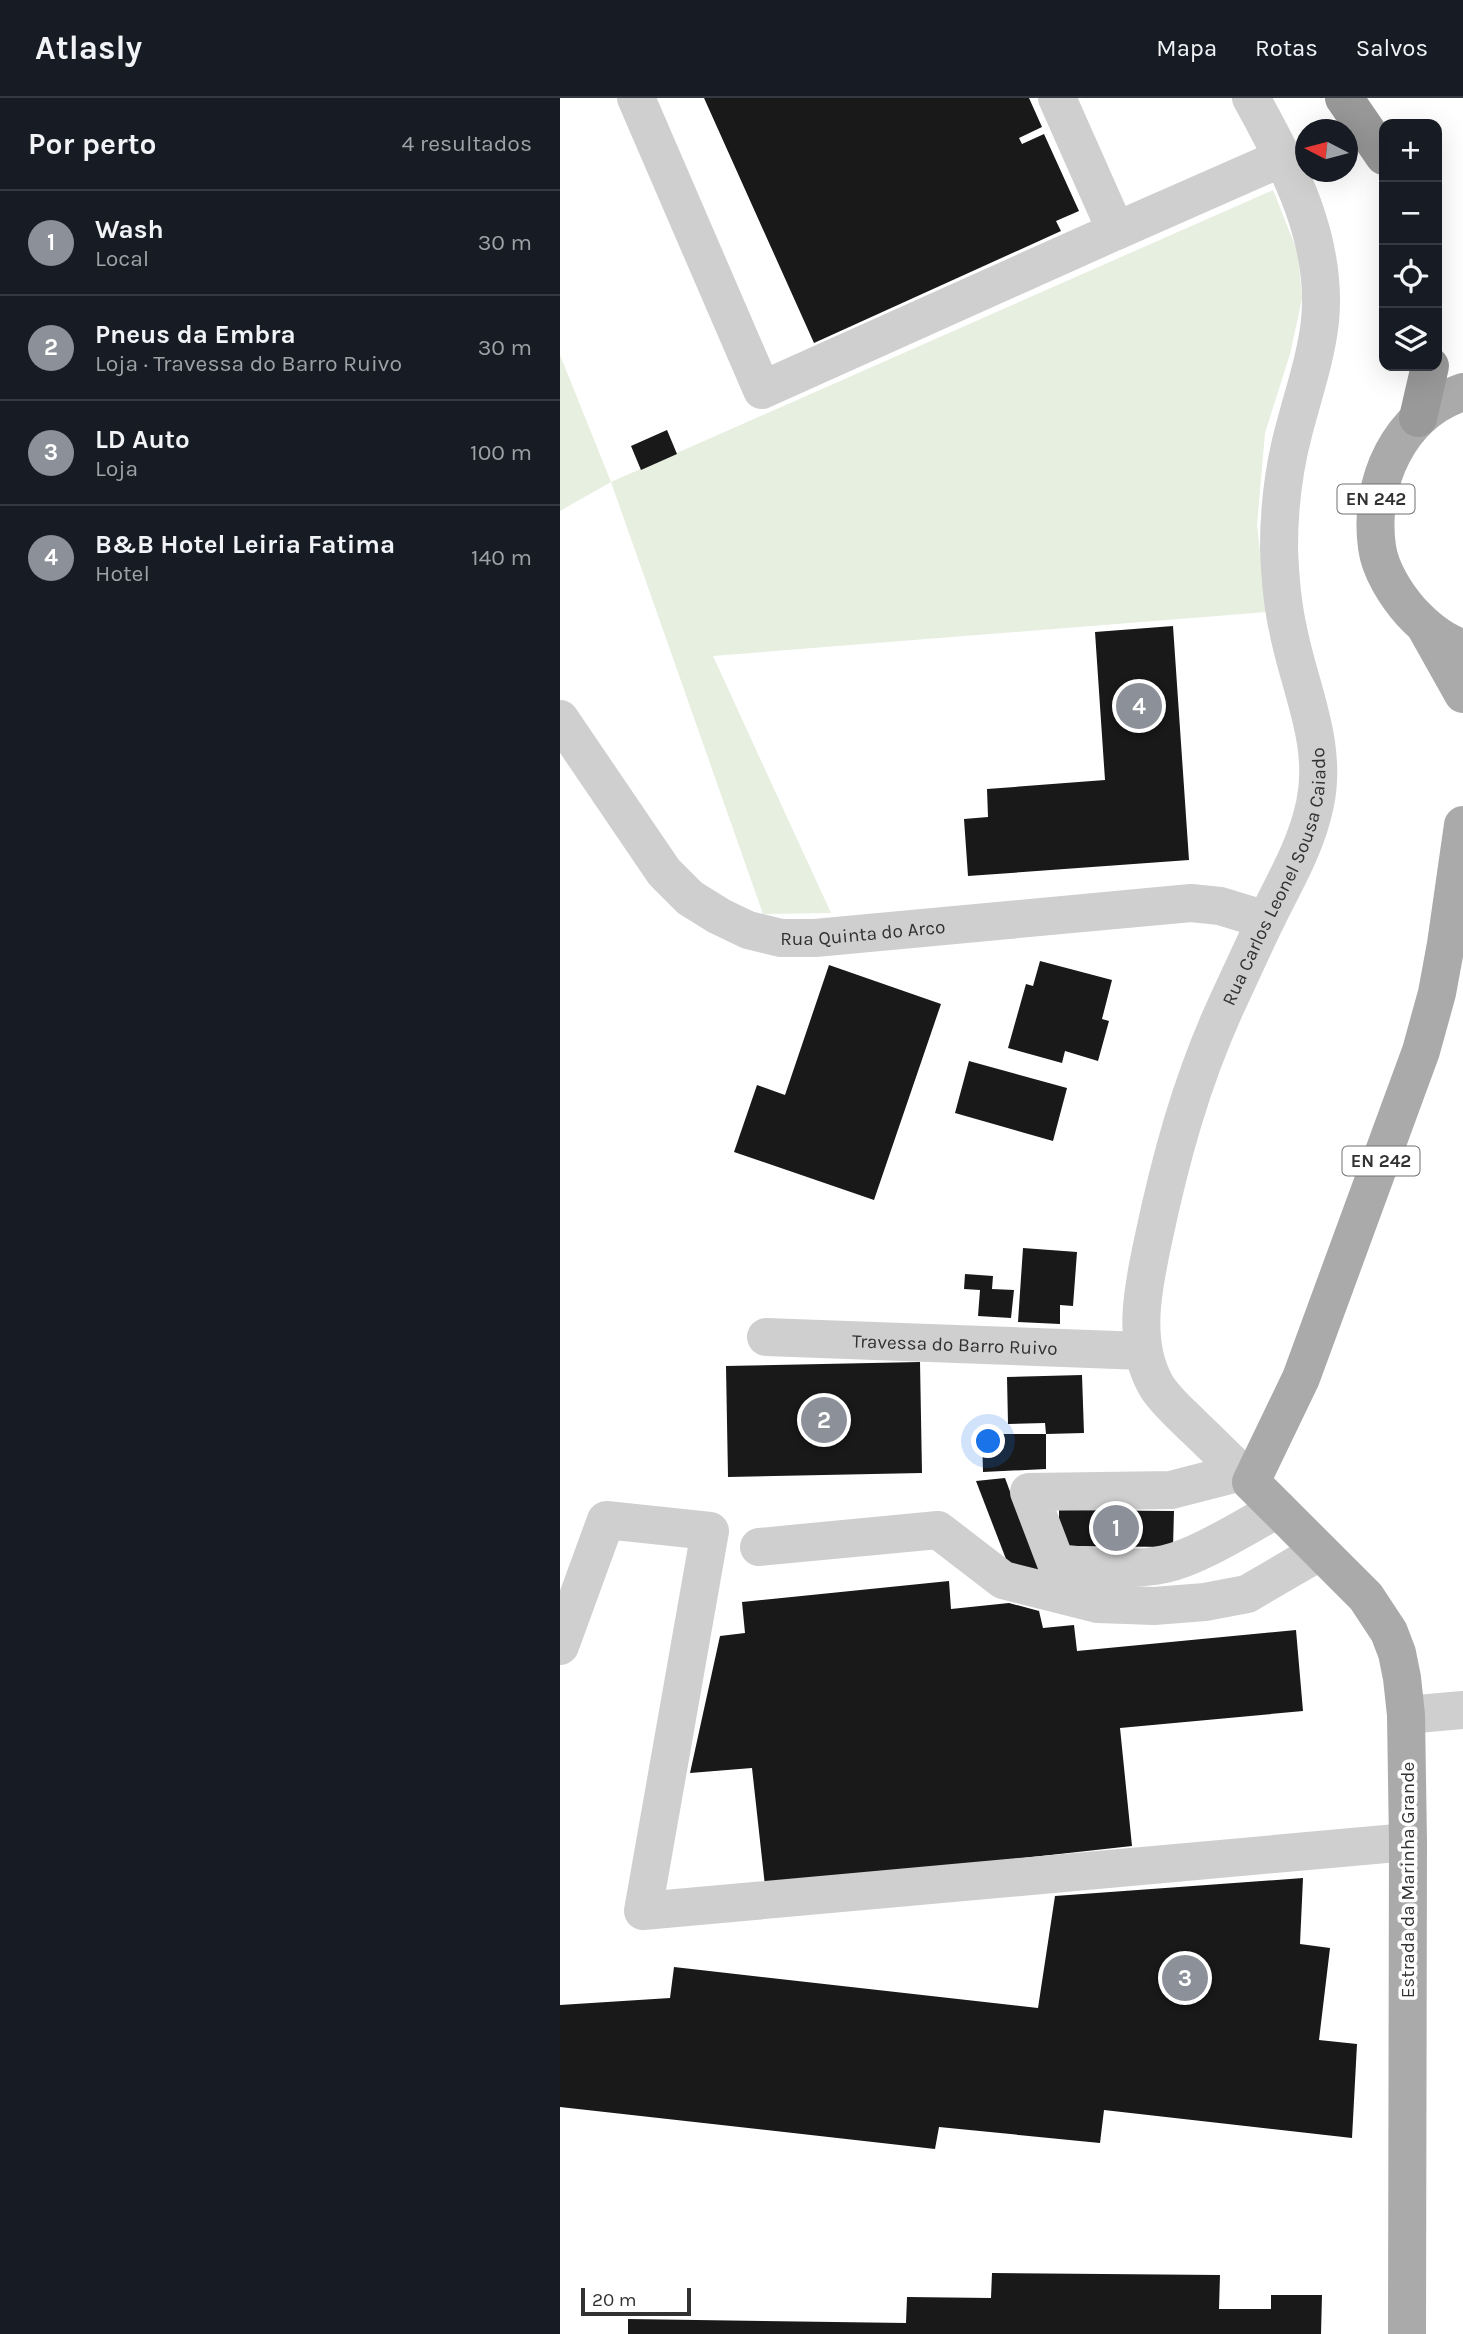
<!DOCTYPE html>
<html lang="pt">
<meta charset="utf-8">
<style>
body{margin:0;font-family:Karla,sans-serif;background:#20242c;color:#f1f3f6}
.controls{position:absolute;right:21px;top:21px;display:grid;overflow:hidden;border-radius:14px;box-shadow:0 7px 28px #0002}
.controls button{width:63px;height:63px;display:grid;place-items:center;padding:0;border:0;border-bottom:2px solid #363941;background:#171b24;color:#f1f3f6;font:35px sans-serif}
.compass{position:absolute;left:735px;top:21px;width:63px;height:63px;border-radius:50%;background:#171b24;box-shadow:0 7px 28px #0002;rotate:276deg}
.scale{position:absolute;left:21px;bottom:18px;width:110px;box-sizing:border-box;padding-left:7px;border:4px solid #323232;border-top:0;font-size:19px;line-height:24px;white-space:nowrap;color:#323232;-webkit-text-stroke:5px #fff;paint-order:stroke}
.you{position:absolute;left:429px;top:1344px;width:24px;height:24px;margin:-18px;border:5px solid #fff;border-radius:50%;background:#1a73e8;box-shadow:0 0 0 10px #1a73e833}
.badge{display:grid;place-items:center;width:46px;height:46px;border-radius:50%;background:#8c9099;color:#fff;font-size:23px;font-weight:700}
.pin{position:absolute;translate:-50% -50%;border:4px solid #fff;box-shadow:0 2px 7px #0006}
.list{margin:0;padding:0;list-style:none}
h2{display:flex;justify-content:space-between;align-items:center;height:91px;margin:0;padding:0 28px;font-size:30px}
h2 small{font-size:23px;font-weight:400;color:#9ea1a6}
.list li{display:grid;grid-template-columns:46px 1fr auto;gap:21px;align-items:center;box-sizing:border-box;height:105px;padding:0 28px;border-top:2px solid #363941}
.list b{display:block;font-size:26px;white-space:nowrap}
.list p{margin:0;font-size:23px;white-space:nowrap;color:#9ea1a6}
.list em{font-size:23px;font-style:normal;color:#9ea1a6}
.icon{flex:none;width:38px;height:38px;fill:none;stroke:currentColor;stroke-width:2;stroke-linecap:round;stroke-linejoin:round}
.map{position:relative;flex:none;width:903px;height:2236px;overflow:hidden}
header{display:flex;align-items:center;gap:42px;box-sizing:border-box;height:98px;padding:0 35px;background:#171b24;border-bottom:2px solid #363941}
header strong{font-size:33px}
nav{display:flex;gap:38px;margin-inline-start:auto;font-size:24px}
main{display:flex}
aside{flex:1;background:#171b24}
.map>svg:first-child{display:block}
</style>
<header>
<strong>Atlasly</strong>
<nav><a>Mapa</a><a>Rotas</a><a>Salvos</a></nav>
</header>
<main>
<aside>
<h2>Por perto<small>4 resultados</small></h2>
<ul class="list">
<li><span class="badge">1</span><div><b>Wash</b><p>Local</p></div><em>30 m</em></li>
<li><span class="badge">2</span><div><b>Pneus da Embra</b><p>Loja · Travessa do Barro Ruivo</p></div><em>30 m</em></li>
<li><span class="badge">3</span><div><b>LD Auto</b><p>Loja</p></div><em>100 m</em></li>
<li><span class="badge">4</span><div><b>B&amp;B Hotel Leiria Fatima</b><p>Hotel</p></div><em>140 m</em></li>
</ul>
</aside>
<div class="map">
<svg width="903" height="2236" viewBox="0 0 903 2236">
<rect width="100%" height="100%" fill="#fff"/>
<!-- green -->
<path fill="#e7efe0" d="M713,92L738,155L742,201L730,256L705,335L697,427L707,514L153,558L271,815L203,816L51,384L0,413V257L51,384Z"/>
<!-- building -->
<g fill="#191919">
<path d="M144,0H469L482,29L459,40L462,46L484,36L519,113L496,123L501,133L254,245Z"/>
<path d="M107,332L117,356L81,372L71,348Z"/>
<path d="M613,528L629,762L408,778L404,721L428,719L427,691L545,682L535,534Z"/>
<path d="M480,863L552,882L542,921L549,923L538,963L505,953L502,965L448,950L466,886L473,888Z"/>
<path d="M269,867L381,906L314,1102L174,1054L197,987L225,997Z"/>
<path d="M409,963L507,990L493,1043L395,1015Z"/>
<path d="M463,1150L517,1154L513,1208L500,1207V1226L458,1224Z"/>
<path d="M405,1176L433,1178L432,1191L454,1192L451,1220L418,1218L420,1192L404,1191Z"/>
<path d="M360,1264L362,1375L168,1379L166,1268Z"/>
<path d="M522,1277L524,1335L486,1336L485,1325L448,1326L447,1279Z"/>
<path d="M422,1336H486V1371L423,1374Z"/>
<path d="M445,1380L481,1477L451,1474L416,1383Z"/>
<path d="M499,1412L614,1413L613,1449L499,1448Z"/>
<path d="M389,1483L391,1511L449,1505L479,1513L483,1530L514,1527L517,1553L736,1532L743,1613L560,1630L572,1748L205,1788L192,1670L130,1675L160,1538L185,1535L182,1504Z"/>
<path d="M743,1780L740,1846L770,1850L759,1942L797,1946L792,2040L544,2012L540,2045L379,2029L375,2051L0,2009V1907L110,1900L114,1869L478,1910L495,1798Z"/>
<path d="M432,2175L660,2177L659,2211H711V2197H762L761,2236H68V2221L346,2225L347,2199L431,2200Z"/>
</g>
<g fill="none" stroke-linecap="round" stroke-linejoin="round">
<!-- minor -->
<g stroke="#cfcfcf" stroke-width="38">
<path d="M76,0L202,292L556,133"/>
<path d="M497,0L556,133L724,59"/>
<path id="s1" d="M0,621L104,774L130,800L159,818L188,832L221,840H255L631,805L660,808L706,822"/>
<path id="s2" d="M206,1239L583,1253"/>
<path d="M681,1374L611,1392L469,1394L496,1465C531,1468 569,1474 605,1466C638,1459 686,1428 718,1411"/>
<path id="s3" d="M691,1384C671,1365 652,1346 632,1327C620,1315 606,1303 597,1289C571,1246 583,1189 593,1143C610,1062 631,985 665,910C679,880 692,851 706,822C725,783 746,749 755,706C768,645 739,589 728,531C722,505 720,477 719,450C719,411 724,369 734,332C743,297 756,260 760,223C768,143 729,68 691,0"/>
<path d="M199,1449L378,1432L443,1482L538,1506L594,1508L645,1504L687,1496L759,1454"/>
<path d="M0,1548L46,1422L150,1433L83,1813L848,1744"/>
<path d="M846,1617L903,1612"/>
</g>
<!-- major -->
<g stroke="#aaa" stroke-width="38">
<path d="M903,294C839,315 808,385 817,449C820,472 836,497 851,514C865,529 882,544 903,550"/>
<path d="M866,530L903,596"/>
<path d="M847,2236L848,1744L846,1617L842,1580L837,1555L829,1534L806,1499L691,1384L741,1280L861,953L877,895L886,846L903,727"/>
</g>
<!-- highway -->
<g stroke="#999" stroke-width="38">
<path d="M784,0L824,58"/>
<path d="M858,320L870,268"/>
</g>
</g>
<g text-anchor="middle" stroke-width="7" stroke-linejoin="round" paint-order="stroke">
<!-- shield labels -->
<g fill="#fff" stroke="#707070" stroke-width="2">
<rect x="777.5" y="386.5" width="77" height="29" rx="5"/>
<rect x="782.5" y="1048.5" width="77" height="29" rx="5"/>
</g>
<g font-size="18" font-weight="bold" fill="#323232">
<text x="816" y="407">EN 242</text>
<text x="821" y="1069">EN 242</text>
</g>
<!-- street labels -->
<g font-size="19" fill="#323232" stroke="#fff">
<text dy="7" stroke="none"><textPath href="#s3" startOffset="670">Rua Carlos Leonel Sousa Caiado</textPath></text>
<text dy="7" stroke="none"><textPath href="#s1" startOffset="404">Rua Quinta do Arco</textPath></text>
<text dy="7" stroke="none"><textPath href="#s2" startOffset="189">Travessa do Barro Ruivo</textPath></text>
<text transform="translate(847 1782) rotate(-90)" y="7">Estrada da Marinha Grande</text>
</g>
</g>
</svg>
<div class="controls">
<button>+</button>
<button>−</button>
<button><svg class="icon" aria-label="locate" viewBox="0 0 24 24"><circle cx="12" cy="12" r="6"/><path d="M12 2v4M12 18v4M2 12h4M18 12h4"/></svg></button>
<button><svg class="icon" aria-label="layers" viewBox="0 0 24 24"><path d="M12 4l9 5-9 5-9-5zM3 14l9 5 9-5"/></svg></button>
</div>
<svg class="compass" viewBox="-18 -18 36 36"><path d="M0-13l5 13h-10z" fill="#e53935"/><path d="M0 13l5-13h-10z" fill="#9ea1a6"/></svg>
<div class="scale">20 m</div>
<div class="you"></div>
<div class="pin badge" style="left:556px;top:1430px">1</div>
<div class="pin badge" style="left:264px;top:1322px">2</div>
<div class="pin badge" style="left:625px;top:1880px">3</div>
<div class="pin badge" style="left:579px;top:608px">4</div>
</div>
</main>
